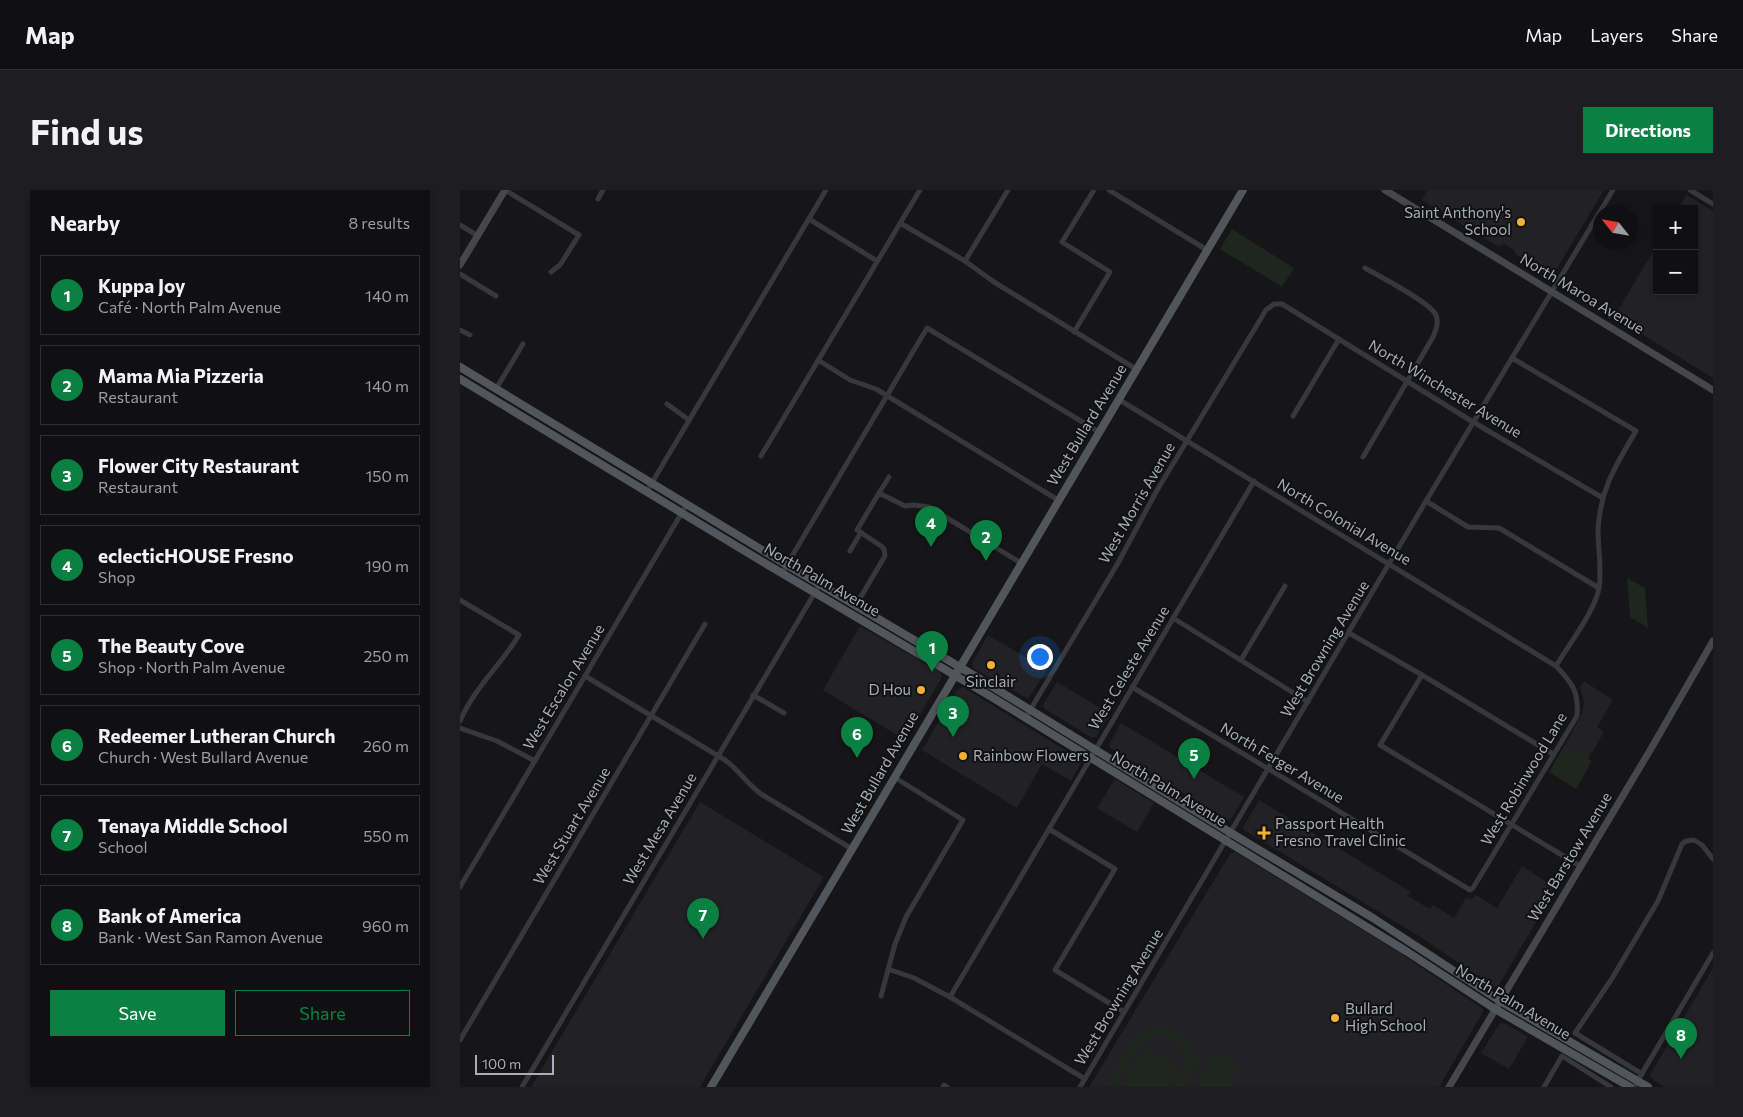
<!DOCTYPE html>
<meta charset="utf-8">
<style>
body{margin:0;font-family:Commissioner,sans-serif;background:#1e1e20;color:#f1f3f6}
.controls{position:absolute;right:15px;top:15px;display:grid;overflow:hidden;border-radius:0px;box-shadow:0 2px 8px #0003}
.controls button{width:45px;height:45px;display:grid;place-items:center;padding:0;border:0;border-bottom:1px solid #303032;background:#101012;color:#f1f3f6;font:25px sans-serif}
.compass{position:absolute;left:1133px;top:15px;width:45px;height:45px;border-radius:50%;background:#101012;box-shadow:0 2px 8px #0003;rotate:301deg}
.scale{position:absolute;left:15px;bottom:12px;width:79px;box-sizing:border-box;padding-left:5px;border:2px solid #a8adb8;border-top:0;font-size:14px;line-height:18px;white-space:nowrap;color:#a8adb8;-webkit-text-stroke:4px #111113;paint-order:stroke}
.you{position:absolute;left:579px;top:466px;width:18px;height:18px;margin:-12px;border:4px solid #fff;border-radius:50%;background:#1a73e8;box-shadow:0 0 0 8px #1a73e833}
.badge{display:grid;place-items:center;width:32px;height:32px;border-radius:50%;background:#0b8043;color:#fff;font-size:16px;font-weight:700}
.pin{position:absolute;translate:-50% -41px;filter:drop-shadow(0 1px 2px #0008)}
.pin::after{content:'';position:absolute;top:26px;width:18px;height:15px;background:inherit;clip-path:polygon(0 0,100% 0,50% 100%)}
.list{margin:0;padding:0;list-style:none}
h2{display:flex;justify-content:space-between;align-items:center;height:65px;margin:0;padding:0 20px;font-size:21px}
h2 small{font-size:16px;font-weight:400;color:#9c9d9f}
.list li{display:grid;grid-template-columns:32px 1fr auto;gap:15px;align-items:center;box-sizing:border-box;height:80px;margin:0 10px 10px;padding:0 10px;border:1px solid #303032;border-radius:0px}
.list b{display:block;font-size:19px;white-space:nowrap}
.list p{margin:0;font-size:16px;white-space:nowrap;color:#9c9d9f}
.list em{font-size:16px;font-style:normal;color:#9c9d9f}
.actions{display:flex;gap:10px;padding:15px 20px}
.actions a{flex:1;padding:11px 0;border:1px solid #0b8043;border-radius:0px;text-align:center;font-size:18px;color:#0b8043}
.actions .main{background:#0b8043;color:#fff}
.map{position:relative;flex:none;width:1253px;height:897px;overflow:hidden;border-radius:0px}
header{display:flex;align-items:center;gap:30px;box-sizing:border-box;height:70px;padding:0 25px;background:#101012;border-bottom:1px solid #303032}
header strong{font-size:24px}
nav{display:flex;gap:28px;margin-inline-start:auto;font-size:18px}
.intro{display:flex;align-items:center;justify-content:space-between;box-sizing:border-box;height:120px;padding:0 30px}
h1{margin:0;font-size:35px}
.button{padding:12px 22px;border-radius:0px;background:#0b8043;color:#fff;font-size:18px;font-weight:700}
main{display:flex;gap:30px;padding:0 30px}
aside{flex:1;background:#101012;border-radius:0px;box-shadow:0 2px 8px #0003}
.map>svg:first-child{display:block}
</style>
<header>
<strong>Map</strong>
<nav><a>Map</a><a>Layers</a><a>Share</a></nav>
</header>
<div class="intro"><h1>Find us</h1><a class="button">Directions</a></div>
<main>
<aside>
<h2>Nearby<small>8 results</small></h2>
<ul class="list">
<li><span class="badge">1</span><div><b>Kuppa Joy</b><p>Café · North Palm Avenue</p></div><em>140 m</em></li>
<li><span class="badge">2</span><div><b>Mama Mia Pizzeria</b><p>Restaurant</p></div><em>140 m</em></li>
<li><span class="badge">3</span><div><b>Flower City Restaurant</b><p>Restaurant</p></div><em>150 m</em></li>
<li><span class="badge">4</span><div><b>eclecticHOUSE Fresno</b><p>Shop</p></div><em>190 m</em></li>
<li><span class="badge">5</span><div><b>The Beauty Cove</b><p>Shop · North Palm Avenue</p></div><em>250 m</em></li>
<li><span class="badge">6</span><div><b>Redeemer Lutheran Church</b><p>Church · West Bullard Avenue</p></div><em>260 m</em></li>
<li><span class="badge">7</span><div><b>Tenaya Middle School</b><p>School</p></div><em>550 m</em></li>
<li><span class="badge">8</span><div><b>Bank of America</b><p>Bank · West San Ramon Avenue</p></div><em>960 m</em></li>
</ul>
<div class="actions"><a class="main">Save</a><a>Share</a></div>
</aside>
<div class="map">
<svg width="1253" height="897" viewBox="0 0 1253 897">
<rect width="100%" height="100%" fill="#161618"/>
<!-- built -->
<g fill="#222225">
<path d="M968,0H1144L1093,85L1089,87L1068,74L1054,62L1053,59L1044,54L1039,57L962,10Z"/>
<path d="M1227,5L1253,21V188L1154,127L1197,55V101H1234V19H1218Z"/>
<path d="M400,436L480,482L481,485V489L445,550L363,500Z"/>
<path d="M528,445L587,480L568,509L513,478L512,473Z"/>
<path d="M1124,491L1153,510L1137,537L1144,542L1128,569L1105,555L1122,524L1124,512L1120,497Z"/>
<path d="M597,492L650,524L636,547L632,548L584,518L583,515Z"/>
<path d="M503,497L621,570V573L611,591L582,574L557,618L462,560L497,500Z"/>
<path d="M661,533L784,607L771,629L768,630L744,616L650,558L649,554Z"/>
<path d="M655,589L694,613L677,642L637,618Z"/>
<path d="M799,610L951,702L948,706L970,719L973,715L994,728L1006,708L1012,709L1016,705L1037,718L1062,676L1096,698L1039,795L1034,797L962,748L784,640L783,637Z"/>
<path d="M240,612L364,687L240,897H71Z"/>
<path d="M775,662L934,759L1023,819V822L979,897H629L770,664Z"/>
<path d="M1253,778V897H1204L1193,890L1190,885Z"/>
<path d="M1040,833H1044L1068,847L1049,879L1021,863Z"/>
</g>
<!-- green -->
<g fill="#1e261f">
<path d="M772,39L834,78L822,97L760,59Z"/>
<path d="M1167,388L1185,398L1188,438L1170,427Z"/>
<path d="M1105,555L1132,571L1116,599L1089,582Z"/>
<path d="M702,838C718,841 728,850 732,865L740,868L723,897H714C719,889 725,882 725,873C726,851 701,838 684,851C673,860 663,884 655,897H647C660,874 672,839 702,838Z"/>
<path d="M685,858L719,877L707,897H662Z"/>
<path d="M757,864L781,879L770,897H737Z"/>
</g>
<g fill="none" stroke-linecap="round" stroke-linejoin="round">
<!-- street -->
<g stroke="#37383d" stroke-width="5">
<path d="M45,0L119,45L100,75L91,82"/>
<path d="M649,0L747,60"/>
<path d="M1230,0L1253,14"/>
<path d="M138,9L143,0"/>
<path d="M349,29L417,71"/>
<path d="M440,33L505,71L534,92L676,179"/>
<path d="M1132,34L1140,39"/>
<path d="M0,35L18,46"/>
<path d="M505,71L548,0"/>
<path d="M0,84L36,106"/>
<path d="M0,140L10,145"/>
<path d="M614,142L650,82L602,52L634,0"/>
<path d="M1052,168L1176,241C1156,275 1140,299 1138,340C1138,359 1142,379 1139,398C1136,419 1108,456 1096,476"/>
<path d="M358,170L390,190L416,199L598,310"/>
<path d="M36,199L63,154"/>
<path d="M658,209L1096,476C1112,493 1119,501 1117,526L1013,698L1010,700L672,497"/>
<path d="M207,214L229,230"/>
<path d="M833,226L879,149"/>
<path d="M301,266L460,0"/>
<path d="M903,267L973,147C976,140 979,133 976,125C971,113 919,86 905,78"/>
<path d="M187,301L366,0"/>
<path d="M419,303L429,287"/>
<path d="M966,311L1008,337L1039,338L1139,398"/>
<path d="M390,361L401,342"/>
<path d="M322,383L467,138L639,242"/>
<path d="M0,410L59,445C41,475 14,498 0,531"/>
<path d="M396,415L425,366L424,359L421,356L397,340L419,303L445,316L454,315L469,317L561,373"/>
<path d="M713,428L848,512"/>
<path d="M889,443L962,485L1093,564"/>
<path d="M781,470L825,396"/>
<path d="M962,485L920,555L1120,676"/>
<path d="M125,486L265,570C279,580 287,594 301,604L392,659"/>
<path d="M293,505L324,523"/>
<path d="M566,527L658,373L696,302L806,120L814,114H822L1013,232L1143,308"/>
<path d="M0,538L37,551L75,571"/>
<path d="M589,639L655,679L595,780L664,822"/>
<path d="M0,697L227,314"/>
<path d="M428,779L454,788L490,807L625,889"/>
<path d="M421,806L435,754L446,727L503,630L434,587"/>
<path d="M490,807L794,291"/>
<path d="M0,850L245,434"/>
<path d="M1182,884L1115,843L1151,790L1198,711L1222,654L1226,651L1234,650L1242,655L1253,669"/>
<path d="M62,897L360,394"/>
<path d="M483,897L484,895L487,897"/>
<path d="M620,897L966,311L1153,0"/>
<path d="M1084,897L1102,866L1151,897"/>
<path d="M1174,897L1253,763"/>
</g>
<!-- secondary -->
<g stroke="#45474d" stroke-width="7">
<path d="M925,0L1253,200"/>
<path d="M0,75L45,0"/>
<path d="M989,897L1192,557L1253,451"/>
</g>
<!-- primary -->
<g stroke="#53555c" stroke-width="8">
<path d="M0,177L327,375L515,486L771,643L913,728L1040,811L1188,897"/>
<path d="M0,189L308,375L530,506L946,761L1035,819L1170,897"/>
<path d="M251,897L783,0"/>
</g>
</g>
<!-- markers -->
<g fill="#f2b134" stroke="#111113" stroke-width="2">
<circle cx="1061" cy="32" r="5"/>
<circle cx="531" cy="475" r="5"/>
<circle cx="461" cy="500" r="5"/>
<circle cx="503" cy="566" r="5"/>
<path d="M801.5 635.5h5v5h5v5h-5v5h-5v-5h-5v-5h5z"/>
<circle cx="875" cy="828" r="5"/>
</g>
<g text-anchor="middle" stroke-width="4" stroke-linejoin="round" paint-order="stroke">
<!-- poi labels -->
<g font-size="15" fill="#a8adb8" stroke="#111113" text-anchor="start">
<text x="1051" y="28" text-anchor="end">Saint Anthony's<tspan x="1051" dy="17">School</tspan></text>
<text x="531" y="497" text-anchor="middle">Sinclair</text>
<text x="451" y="505" text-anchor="end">D Hou</text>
<text x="513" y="571">Rainbow Flowers</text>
<text x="815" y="639">Passport Health<tspan x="815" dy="17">Fresno Travel Clinic</tspan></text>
<text x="885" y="824">Bullard<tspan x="885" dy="17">High School</tspan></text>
</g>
<!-- street labels -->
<g font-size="15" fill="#a8adb8" stroke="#111113">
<text transform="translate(1122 104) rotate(31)" y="5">North Maroa Avenue</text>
<text transform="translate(985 199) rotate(31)" y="5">North Winchester Avenue</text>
<text transform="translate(627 235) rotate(-59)" y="5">West Bullard Avenue</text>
<text transform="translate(677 313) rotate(-60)" y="5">West Morris Avenue</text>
<text transform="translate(884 332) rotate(31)" y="5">North Colonial Avenue</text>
<text transform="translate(362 390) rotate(30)" y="5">North Palm Avenue</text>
<text transform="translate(865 459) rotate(-59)" y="5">West Browning Avenue</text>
<text transform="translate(669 478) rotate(-59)" y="5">West Celeste Avenue</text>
<text transform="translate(104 497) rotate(-59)" y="5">West Escalon Avenue</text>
<text transform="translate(822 573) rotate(31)" y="5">North Ferger Avenue</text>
<text transform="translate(420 583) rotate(-60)" y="5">West Bullard Avenue</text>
<text transform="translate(1064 589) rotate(-59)" y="5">West Robinwood Lane</text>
<text transform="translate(709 599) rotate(31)" y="5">North Palm Avenue</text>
<text transform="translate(112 636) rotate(-59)" y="5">West Stuart Avenue</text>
<text transform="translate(200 639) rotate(-59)" y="5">West Mesa Avenue</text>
<text transform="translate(1110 667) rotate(-59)" y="5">West Barstow Avenue</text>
<text transform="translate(659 807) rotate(-59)" y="5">West Browning Avenue</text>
<text transform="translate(1053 812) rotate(31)" y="5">North Palm Avenue</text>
</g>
</g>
</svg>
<div class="controls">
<button>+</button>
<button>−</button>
</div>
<svg class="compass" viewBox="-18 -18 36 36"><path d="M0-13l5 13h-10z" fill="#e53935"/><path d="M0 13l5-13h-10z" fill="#9c9d9f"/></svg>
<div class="scale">100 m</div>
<div class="you"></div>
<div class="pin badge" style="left:472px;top:482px">1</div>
<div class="pin badge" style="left:526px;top:371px">2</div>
<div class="pin badge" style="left:493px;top:547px">3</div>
<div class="pin badge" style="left:471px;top:357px">4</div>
<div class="pin badge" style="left:734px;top:589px">5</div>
<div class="pin badge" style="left:397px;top:568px">6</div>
<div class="pin badge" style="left:243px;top:749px">7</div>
<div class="pin badge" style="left:1221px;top:869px">8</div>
</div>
</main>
